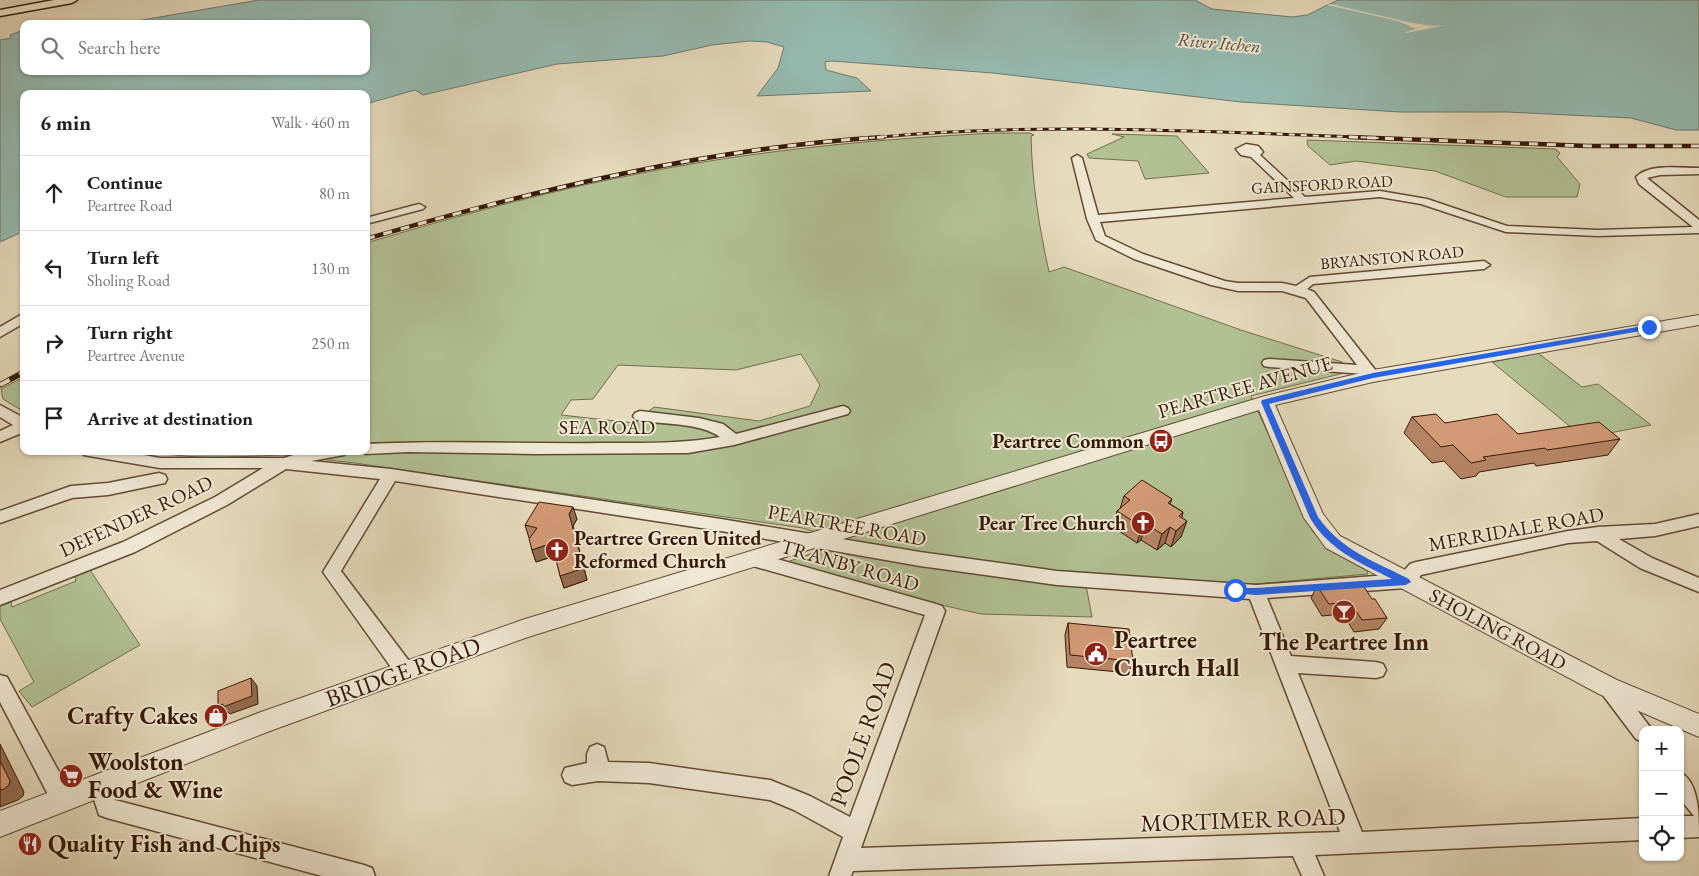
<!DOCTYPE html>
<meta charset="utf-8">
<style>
body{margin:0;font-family:"EB Garamond",serif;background:#f2f2f2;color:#202124}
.controls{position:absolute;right:15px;bottom:15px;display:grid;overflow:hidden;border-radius:10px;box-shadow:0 1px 4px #0004}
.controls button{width:45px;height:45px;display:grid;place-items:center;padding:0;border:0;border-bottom:1px solid #e0e0e0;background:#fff;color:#202124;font:25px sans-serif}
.stop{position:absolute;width:15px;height:15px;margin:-11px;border:4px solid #2563eb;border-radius:50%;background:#fff}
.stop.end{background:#2563eb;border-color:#fff;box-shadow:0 1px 5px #0008}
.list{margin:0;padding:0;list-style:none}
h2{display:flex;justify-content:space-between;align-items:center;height:65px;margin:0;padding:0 20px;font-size:21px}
h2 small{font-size:16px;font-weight:400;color:#757577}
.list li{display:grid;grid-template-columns:32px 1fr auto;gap:15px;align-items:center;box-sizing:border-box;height:75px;padding:0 20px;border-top:1px solid #e0e0e0}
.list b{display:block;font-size:19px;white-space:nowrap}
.list p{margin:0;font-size:16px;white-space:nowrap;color:#757577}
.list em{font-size:16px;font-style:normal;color:#757577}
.icon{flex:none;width:28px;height:28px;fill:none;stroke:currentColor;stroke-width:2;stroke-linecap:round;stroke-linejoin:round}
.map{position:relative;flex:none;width:1699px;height:876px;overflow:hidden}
.search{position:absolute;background:#fff;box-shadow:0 1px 4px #0004;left:20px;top:20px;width:350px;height:55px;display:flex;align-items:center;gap:12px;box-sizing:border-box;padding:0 18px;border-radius:10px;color:#757577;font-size:19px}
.panel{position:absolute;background:#fff;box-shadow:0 1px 4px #0004;left:20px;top:90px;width:350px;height:365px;border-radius:10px}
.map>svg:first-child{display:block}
</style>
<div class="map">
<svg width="1699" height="876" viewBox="0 0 1699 876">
<rect width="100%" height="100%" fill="#e6dbbd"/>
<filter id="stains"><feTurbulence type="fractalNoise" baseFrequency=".004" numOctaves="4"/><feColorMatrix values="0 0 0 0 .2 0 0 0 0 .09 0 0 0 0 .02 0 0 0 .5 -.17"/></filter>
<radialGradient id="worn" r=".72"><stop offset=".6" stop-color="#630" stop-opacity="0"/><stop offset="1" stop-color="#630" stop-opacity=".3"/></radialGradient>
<!-- green -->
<g fill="#b1c194" stroke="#736d4c" fill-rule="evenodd">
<path d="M995,133H1030L1034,135L1031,136C1032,182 1039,227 1049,272L1064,267L1241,330L1342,362L1344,373L1251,396L1313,532L1329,548L1366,569L1368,574L1256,584L1084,575L1092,617L981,614L893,594L784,563L845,542L802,528L355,463L282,455L208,458L128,451H366V243C457,216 548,191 642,173C758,150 877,139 995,133ZM801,354L820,385L810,406L759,421L654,407L634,423L561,415L571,400L593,399L618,365L736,370Z"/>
<path d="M1112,134L1177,136L1209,173L1145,179L1138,161L1089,158L1087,154L1124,137Z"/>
<path d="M1307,140L1555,149L1560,153L1557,157L1580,184L1577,197H1506L1435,171L1356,161L1330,165L1308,146Z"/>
<path d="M1538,353L1582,387L1598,384L1651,425L1584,438L1492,362Z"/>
<path d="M24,377V412L3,399L1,389Z"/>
<path d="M90,570L140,645L32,707L19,691L34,682L0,619V606L11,602L12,607L76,581L75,575Z"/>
</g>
<!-- water -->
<path fill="#96bbb2" stroke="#6f7a6d" d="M259,0H1195L1212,9L1292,17L1307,15L1338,0H1699V130H1676L1631,118L1507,112H1400L1241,102L993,73L832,61L825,62L826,70L857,78L871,91L757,96L778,68L784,47L767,42L749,41L712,45L663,56L557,64L423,95L415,90L366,104V94H336L334,91L323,94H24V231L0,242V40L11,38L10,35L21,31L24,33V71H366V24H119Z"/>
<!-- pier -->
<path fill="#e6dbbd" d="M1330,4L1408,22L1431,26L1445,25L1407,33L1405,32L1416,29L1398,21L1327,5Z"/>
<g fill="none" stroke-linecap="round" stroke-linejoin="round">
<!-- minor casing -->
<g stroke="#614a33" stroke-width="3">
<g id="minor">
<path d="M1246,144L1258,146L1263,152L1260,155L1305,197L1380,191L1427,199L1507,226L1598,230L1693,227L1639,184L1636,177C1649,163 1681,168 1699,168V174L1660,175L1647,178L1699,220V233L1598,236L1506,232L1421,204L1380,197L1100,222L1105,236L1143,254L1225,281L1238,283H1282L1296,286L1310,277L1484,261L1490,265L1484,269L1313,284L1307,289L1314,292L1380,376L1378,379C1371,381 1368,380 1364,374L1269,367L1264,366L1262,363L1264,360L1269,359L1357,365L1306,298L1282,291H1238L1211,285L1134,259L1096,240L1087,219L1072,158L1077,155L1082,158L1098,215L1294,198L1251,157L1241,155L1236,149Z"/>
<path d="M419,204L425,207L423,209L366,224V218Z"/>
<path d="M24,313V323L0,337V327Z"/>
<path d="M0,405L24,418V432L0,442V431L13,425L0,417Z"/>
<path d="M843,406L848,408L850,411L848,414L734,445L688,453L535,454L408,452L366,454L360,451H366V444C445,440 524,444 603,443C642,443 681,444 720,437C701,423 664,424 640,421L635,419L633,416L635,413L640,411L699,418L723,424L736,434Z"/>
<path d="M82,451H122L160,458H284L306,451H346L344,455L311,461L391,469L721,519L920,552L1057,571L1256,585L1401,574L1410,564L1416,562L1568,531L1598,527L1655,524L1699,514V526L1655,536L1619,539L1652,558L1699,578V592L1640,568L1597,541L1568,543L1421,575L1412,586L1406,588L1267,598L1291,656L1376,662L1383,664L1386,670L1383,676L1376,678L1298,673L1362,832L1643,818V840L1315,855L1324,876H1302L1293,856L853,871L851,876H829L843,837L794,810L770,800L649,783L598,781L572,785L565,782L562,775L565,768L587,763V754L590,747L597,744L604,747L608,762L649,763L770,780L810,796L850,817L925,615L746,564L743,559L746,554L752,552L936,604L942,606L945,611L861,848L1340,832L1250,599L1057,585L920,566L721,531L395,481L341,571L412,665L415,671L412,677L405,679L398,677L323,572L380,479L286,469L227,505L135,552L0,605V590L123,542L215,497L263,468H160L89,456L84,455Z"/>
<path d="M159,473L165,475L167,479L165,483L108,495L72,498L0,523V511L71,486L108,483Z"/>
<path d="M0,675L7,677L70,792L73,799L70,806L62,809L54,806L0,702Z"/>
<path d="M1609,680L1616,682L1650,727L1652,730H1643V742L1636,739L1602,694L1599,688L1602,682Z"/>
<path d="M1680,772C1699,782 1699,814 1699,837L1680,838V816H1694L1680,799Z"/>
<path d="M99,774L106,777L115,800L364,865L372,868L375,876H322L107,818L99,815L89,784L92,777Z"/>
</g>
</g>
<!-- tertiary casing -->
<g stroke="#614a33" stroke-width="2">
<path id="tertiary" d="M1699,315V325L1373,382L1275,405L1323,514L1340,536L1617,680L1699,714V737L1599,694L1326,548L1304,518L1259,410L528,637L270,731L0,837V811L261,712L525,619L1265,396L1373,370Z"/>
</g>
<!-- secondary casing -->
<g stroke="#351905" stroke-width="3">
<path id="secondary" d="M54,0H77L72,3L0,16V10Z"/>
</g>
<!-- minor -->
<use href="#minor" fill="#efe8d4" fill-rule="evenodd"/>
<!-- tertiary -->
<use href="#tertiary" fill="#efe8d4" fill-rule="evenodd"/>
<!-- secondary -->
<use href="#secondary" fill="#efe8d4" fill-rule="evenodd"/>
<!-- rail-far2 casing -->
<g stroke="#351905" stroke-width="3">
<path id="rail-far2" d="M869,138C1038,121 1211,132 1380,138"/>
</g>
<!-- rail-far1 casing -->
<g stroke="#351905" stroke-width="4.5">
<g id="rail-far1">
<path d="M1349,137L1588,146H1699"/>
<path d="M366,239C535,190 708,148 884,137"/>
</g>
</g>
<!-- rail casing -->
<g stroke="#351905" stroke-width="5.5">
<path id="rail" d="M0,385L24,372"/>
</g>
<!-- rail-far2 -->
<use href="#rail-far2" stroke="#efe8d4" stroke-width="2" stroke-dasharray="6" stroke-linecap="butt"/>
<!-- rail-far1 -->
<use href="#rail-far1" stroke="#efe8d4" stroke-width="3" stroke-dasharray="9" stroke-linecap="butt"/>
<!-- rail -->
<use href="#rail" stroke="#efe8d4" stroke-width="4" stroke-dasharray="11" stroke-linecap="butt"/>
</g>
<!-- wall -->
<g fill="#b58465" stroke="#351905">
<path d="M1412,417L1445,423L1518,434L1620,439L1608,455L1536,466L1534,463L1479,472L1476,476L1461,479L1444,461L1432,463L1404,433Z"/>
<path d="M1124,496L1172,499L1170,504L1183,512L1182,517L1181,537L1171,547L1165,543L1157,550L1141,540L1137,543L1113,527L1117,511L1120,509Z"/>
<path d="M577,519L573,526L587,580L564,588L555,556L536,562L532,550L530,538H529L525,525Z"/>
<path d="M1317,586L1372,599L1387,618L1379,629L1354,632L1343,614L1322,616L1311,598Z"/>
<path d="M1068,623L1133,661L1129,673L1067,667L1065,635Z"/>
</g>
<!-- shaded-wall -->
<g fill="#936c52" stroke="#351905">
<path d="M573,507L577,519L573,526L587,580L564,588L560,576L569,514Z"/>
<path d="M1187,521L1181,537L1171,547L1176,531Z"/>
<path d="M1146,524L1141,540L1137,543L1142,527Z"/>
<path d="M1170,527L1165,543L1157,550L1162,534Z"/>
<path d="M552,543L556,555L536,562L532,550Z"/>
<path d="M251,678L257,686L258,704L230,714L228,712L225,713L218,706L223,704Z"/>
<path d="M0,744L24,792L23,796L18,800L0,807Z"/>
</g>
<!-- building -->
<g fill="#d29a75" stroke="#351905">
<path d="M1436,414L1445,423L1497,414L1518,434L1599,422L1620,439L1547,450L1545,448L1483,457L1486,460L1471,463L1453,445L1441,447L1412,417Z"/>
<path d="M1142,480L1172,499L1168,503L1183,512L1179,516L1187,521L1176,531L1170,527L1162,534L1146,524L1142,527L1117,511L1130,500L1124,496Z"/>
<path d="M539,502L573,507L569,514L584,568L560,576L552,543L532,550L529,539L537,528L525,525Z"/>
<path d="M1361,582L1372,599H1375L1387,618L1362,620L1350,602L1329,604L1317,586Z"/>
<path d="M1068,623L1129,629L1133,661L1070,655Z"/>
<path d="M251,678L252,696L223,707V704L218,706V691Z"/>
<path d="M0,761L10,781L9,785L4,789L0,790Z"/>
</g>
<!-- route -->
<path fill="#2563eb" d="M1649,325L1653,327L1652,329L1373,378L1269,404L1318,517C1342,551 1374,561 1409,579L1411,582L1406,585L1256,595L1232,593V588H1256L1392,579C1359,562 1330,551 1310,518L1261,402L1262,400L1373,373Z"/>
<!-- icons -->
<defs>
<g id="bus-disc" transform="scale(1.25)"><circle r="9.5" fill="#8f2418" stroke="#efe8d4"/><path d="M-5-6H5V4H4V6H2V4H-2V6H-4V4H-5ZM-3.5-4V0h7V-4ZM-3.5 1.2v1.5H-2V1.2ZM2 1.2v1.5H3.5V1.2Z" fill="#fff"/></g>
<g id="church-disc" transform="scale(1.25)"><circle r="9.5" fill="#8f2418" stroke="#efe8d4"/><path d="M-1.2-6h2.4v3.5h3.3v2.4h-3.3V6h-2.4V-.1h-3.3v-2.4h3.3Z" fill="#fff"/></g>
<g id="bar-disc" transform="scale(1.25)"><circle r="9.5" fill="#8f2418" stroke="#efe8d4"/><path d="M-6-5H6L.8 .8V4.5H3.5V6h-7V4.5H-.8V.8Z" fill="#fff"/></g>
<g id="civic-disc" transform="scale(1.25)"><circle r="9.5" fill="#8f2418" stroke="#efe8d4"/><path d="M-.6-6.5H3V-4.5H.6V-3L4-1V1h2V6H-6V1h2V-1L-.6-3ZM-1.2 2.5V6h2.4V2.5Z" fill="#fff"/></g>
<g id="shop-disc" transform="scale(1.25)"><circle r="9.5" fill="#8f2418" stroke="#efe8d4"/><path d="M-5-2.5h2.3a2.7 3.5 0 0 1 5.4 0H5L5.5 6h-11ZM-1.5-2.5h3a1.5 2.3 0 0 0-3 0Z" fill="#fff"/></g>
<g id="supermarket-disc" transform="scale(1.25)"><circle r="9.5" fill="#8f2418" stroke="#efe8d4"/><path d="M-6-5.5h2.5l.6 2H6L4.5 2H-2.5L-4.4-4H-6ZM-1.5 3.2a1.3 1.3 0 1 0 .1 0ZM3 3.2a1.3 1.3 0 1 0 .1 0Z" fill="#fff"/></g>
<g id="restaurant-disc" transform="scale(1.25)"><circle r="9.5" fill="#8f2418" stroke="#efe8d4"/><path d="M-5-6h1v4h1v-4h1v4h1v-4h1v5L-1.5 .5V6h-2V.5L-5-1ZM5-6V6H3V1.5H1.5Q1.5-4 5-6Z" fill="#fff"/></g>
</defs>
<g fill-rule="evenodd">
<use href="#bus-disc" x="1161" y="441"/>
<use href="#church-disc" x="1143" y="523"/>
<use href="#church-disc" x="557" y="550"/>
<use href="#bar-disc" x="1344" y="612"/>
<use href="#civic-disc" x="1096" y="654"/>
<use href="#shop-disc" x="216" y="716"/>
<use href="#supermarket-disc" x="71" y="776"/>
<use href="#restaurant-disc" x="30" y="844"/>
</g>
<g text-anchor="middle" stroke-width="4" stroke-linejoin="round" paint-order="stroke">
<!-- far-street labels -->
<g font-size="16" fill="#351905" stroke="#efe8d4">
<text transform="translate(1322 184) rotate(-3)" y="6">GAINSFORD ROAD</text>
<text transform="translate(1392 257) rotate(-5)" y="6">BRYANSTON ROAD</text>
</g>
<!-- far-water labels -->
<g font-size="18" font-style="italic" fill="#524a39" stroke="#efe8d4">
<text transform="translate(1219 43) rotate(5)" y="6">River Itchen</text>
</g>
<!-- street labels -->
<g font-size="20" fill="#351905" stroke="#efe8d4">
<text transform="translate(1245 387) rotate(-16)" y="7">PEARTREE AVENUE</text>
<text x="607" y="434">SEA ROAD</text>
<text transform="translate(136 516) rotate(-25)" y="7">DEFENDER ROAD</text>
<text transform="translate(847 525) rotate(10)" y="7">PEARTREE ROAD</text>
<text transform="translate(1516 529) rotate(-10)" y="7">MERRIDALE ROAD</text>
<text transform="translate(850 565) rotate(16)" y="7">TRANBY ROAD</text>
<text transform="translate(1498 629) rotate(28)" y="7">SHOLING ROAD</text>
</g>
<!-- poi labels -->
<g font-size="20" font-weight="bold" fill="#351905" stroke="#efe8d4" text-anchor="end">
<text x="1144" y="448">Peartree Common</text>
<text x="1126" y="530">Pear Tree Church</text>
<text x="574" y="545" text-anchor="start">Peartree Green United<tspan x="574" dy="23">Reformed Church</tspan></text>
</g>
<!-- near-poi labels -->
<g font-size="24" font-weight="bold" fill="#351905" stroke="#efe8d4" text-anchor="start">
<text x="1114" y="648">Peartree<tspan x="1114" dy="28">Church Hall</tspan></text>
<text x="1344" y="650" text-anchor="middle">The Peartree Inn</text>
<text x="198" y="724" text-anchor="end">Crafty Cakes</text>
<text x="88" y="770">Woolston<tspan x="88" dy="28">Food &amp; Wine</tspan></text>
<text x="48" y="852">Quality Fish and Chips</text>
</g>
<!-- near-street labels -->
<g font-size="24" fill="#351905" stroke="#efe8d4">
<text transform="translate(403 672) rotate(-20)" y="8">BRIDGE ROAD</text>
<text transform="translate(863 734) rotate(-70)" y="8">POOLE ROAD</text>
<text transform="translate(1243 820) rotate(-2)" y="8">MORTIMER ROAD</text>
</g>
</g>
<rect width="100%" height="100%" filter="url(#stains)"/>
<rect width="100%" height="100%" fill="url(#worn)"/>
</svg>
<div class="controls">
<button>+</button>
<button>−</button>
<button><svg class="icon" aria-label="locate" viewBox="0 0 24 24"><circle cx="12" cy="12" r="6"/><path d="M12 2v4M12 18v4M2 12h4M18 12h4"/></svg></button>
</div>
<div class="stop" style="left:1235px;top:590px"></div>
<div class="stop end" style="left:1649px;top:327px"></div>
<div class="search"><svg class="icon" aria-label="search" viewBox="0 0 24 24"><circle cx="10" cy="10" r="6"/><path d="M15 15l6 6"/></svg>Search here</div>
<section class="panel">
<h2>6 min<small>Walk · 460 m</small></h2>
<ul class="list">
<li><svg class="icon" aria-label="ahead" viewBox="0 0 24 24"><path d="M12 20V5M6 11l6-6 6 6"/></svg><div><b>Continue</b><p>Peartree Road</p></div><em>80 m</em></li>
<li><svg class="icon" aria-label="left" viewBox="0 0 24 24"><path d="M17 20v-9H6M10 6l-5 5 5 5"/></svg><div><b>Turn left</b><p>Sholing Road</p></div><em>130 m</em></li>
<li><svg class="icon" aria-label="right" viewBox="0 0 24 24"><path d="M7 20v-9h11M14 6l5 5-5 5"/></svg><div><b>Turn right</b><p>Peartree Avenue</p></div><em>250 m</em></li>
<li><svg class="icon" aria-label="arrive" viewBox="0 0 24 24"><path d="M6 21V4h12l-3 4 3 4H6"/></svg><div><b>Arrive at destination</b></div></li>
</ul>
</section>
</div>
